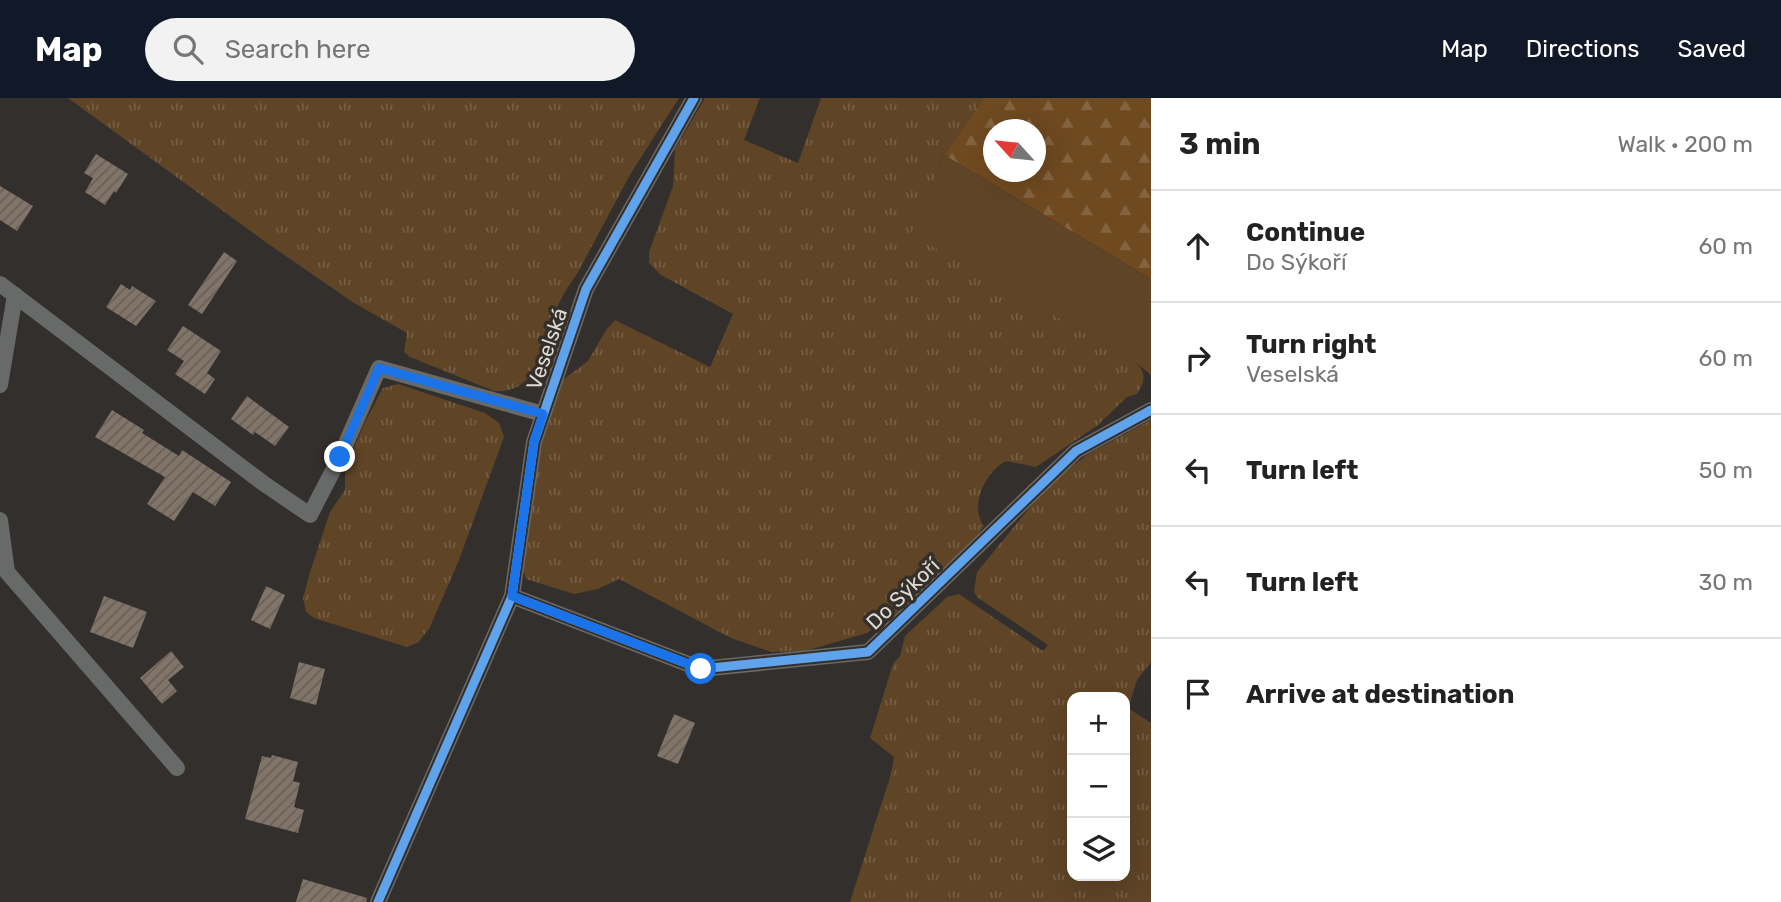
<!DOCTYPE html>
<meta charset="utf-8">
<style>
body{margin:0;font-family:Rubik,sans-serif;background:#f2f2f2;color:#222}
.controls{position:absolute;right:21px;bottom:21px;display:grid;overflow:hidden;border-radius:14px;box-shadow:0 7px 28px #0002}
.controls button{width:63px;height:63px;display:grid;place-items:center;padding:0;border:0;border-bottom:2px solid #e0e0e0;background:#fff;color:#222;font:35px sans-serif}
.compass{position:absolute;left:983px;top:21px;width:63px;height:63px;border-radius:50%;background:#fff;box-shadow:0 7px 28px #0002;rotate:297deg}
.stop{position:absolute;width:21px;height:21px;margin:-16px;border:5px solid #1a73e8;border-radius:50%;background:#fff}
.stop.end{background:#1a73e8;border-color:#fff;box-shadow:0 2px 7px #0008}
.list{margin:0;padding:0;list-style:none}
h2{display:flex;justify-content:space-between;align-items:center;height:91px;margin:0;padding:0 28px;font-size:30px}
h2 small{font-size:23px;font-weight:400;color:#767676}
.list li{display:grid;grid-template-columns:46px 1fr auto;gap:21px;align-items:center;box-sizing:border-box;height:112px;padding:0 28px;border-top:2px solid #e0e0e0}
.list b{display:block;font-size:26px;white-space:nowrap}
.list p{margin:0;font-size:23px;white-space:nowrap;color:#767676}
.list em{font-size:23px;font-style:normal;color:#767676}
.icon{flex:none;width:38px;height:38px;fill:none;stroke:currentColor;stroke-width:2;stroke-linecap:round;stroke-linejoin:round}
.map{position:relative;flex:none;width:1151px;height:804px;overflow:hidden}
header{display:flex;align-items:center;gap:42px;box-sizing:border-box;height:98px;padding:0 35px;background:#111827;color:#fff}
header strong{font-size:33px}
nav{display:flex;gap:38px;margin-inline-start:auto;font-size:24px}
.search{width:490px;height:63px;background:#f2f2f2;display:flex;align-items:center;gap:18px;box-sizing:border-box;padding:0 24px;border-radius:38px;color:#767676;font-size:26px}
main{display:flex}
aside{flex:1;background:#fff}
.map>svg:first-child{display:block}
</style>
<header>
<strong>Map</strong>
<div class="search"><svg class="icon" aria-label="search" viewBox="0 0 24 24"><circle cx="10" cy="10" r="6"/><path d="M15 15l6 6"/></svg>Search here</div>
<nav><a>Map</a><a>Directions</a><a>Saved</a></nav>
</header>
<main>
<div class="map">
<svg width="1151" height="804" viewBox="0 0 1151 804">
<defs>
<pattern id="grass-tufts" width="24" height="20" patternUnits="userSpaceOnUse" patternTransform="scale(1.75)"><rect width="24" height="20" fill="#5f4426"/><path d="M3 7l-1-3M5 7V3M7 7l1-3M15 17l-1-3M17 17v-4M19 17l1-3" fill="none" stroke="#765e45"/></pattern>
<pattern id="forest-firs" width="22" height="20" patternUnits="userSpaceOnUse" patternTransform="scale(1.75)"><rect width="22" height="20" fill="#6f4920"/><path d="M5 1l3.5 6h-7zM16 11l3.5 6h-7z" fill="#836340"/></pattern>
<pattern id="building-hatch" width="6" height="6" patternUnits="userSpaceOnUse" patternTransform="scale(1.75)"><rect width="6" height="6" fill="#817468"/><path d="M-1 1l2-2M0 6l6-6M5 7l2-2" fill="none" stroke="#686058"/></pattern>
</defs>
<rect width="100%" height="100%" fill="#322f2d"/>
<!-- grass -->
<g fill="url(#grass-tufts)" fill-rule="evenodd">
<path d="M68,0H679L631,75L577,176C566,191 557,207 551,224C541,254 536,296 494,293L410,259L404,254L407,235L354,205L267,145Z"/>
<path d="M705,0H760L744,42L798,65L821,0H984L944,57L912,136L1131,261C1146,272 1147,281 1137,296L1127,299L1098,327L1036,369L1006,363C985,374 969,408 984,428L976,440L894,517L867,535L805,553L771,554L731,540L619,481L598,491L574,496L526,481L521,465L536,370L545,329L560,284L588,263L606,232L615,222L710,269L733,216L661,177L649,165V154L673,88L675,51Z"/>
<path d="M398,286L485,315L499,325L504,339L459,462L430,529L419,544L407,549L314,520L306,514L303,500L310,474L330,414L345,392V371L365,324L383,290Z"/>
<path d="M1151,322V564L1137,582L1128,610L1151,625V804H850L891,676L894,659L870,640L893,566L900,558L905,538L947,499L959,496L1043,553L1048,547L977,499L974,493L977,474L1049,386L1088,356ZM1072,599H1125V778H1072Z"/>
</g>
<!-- forest -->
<path fill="url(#forest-firs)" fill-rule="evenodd" d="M984,0H1151V181L944,57ZM993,32H1036V74H993Z"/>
<!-- green -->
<path fill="#5f4426" d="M944,57L1151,181V277L1131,261L911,136Z"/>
<!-- building -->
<g fill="url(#building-hatch)">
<path d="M96,56L128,76L116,95L114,93L105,107L85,94L93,80L84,75Z"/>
<path d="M0,88L33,108L17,133L0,122Z"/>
<path d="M224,154L237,163L202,216L188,207Z"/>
<path d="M121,186L130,192L132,188L156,203L136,228L106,209Z"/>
<path d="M183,228L221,253L207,275L215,281L205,296L175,276L184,263L167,252Z"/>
<path d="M247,298L289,329L275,348L255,334L253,337L231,321Z"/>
<path d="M112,312L144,332L142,335L179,358L182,352L231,384L215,408L193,394L174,423L147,406L165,379L95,339Z"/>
<path d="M266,488L285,497L270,531L251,522Z"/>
<path d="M104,498L147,514L133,550L90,534Z"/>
<path d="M171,553L184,569L168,582L177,593L162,606L140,580Z"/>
<path d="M299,564L325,571L316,607L290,600Z"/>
<path d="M674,616L695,625L678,666L657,658Z"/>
<path d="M272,657L298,664L293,683L300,685L294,709L304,712L298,735L245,721L262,658L271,660Z"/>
<path d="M303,781L367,800L366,804H296Z"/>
</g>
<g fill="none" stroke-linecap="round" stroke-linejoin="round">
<!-- street -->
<g stroke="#686969" stroke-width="16">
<path d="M0,186L263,385L310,417L340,359L379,270L543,316"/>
<path d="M0,287L15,197"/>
<path d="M0,422L7,474L177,670"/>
<path d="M512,498L701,571L868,554L1076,353L1151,312"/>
<path d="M378,804L512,498L534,344L586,191L694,0"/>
</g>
<!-- cycleway casing -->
<g stroke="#352f2a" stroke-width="13">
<g id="cycleway">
<path d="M512,498L701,571L868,554L1076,353L1151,312"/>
<path d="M378,804L512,498L534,344L586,191L694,0"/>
</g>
</g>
<!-- cycleway -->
<use href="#cycleway" stroke="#60a3ed" stroke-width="9"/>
</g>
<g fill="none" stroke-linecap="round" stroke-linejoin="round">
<!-- route -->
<path stroke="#1a73e8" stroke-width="9" d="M340,359L379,270L543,316L534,344L512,498L701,571"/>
</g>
<g text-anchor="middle" stroke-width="7" stroke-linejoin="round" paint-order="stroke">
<!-- street labels -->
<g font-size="21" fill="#ddd9d5" stroke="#352f2a">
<text transform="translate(547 251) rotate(-71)" y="7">Veselská</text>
<text transform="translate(903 496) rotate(-44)" y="7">Do Sýkoří</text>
</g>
</g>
</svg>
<div class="controls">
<button>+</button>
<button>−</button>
<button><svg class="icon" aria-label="layers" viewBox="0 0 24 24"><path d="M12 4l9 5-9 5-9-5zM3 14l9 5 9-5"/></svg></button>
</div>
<svg class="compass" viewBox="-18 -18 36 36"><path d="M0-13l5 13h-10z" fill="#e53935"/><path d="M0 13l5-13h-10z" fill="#767676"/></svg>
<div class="stop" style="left:701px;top:571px"></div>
<div class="stop end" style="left:340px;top:359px"></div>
</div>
<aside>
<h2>3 min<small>Walk · 200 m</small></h2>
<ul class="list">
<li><svg class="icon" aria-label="ahead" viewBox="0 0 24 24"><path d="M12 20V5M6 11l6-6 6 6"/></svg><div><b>Continue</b><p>Do Sýkoří</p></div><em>60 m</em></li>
<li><svg class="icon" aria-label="right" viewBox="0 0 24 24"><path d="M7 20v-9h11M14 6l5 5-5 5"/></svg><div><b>Turn right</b><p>Veselská</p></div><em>60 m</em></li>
<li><svg class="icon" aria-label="left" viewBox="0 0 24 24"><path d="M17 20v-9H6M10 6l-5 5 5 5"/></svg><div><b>Turn left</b></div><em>50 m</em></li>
<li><svg class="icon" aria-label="left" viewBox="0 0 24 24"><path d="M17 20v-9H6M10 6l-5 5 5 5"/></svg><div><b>Turn left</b></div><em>30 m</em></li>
<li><svg class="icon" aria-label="arrive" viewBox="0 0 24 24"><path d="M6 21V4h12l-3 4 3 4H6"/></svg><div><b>Arrive at destination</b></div></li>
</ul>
</aside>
</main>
